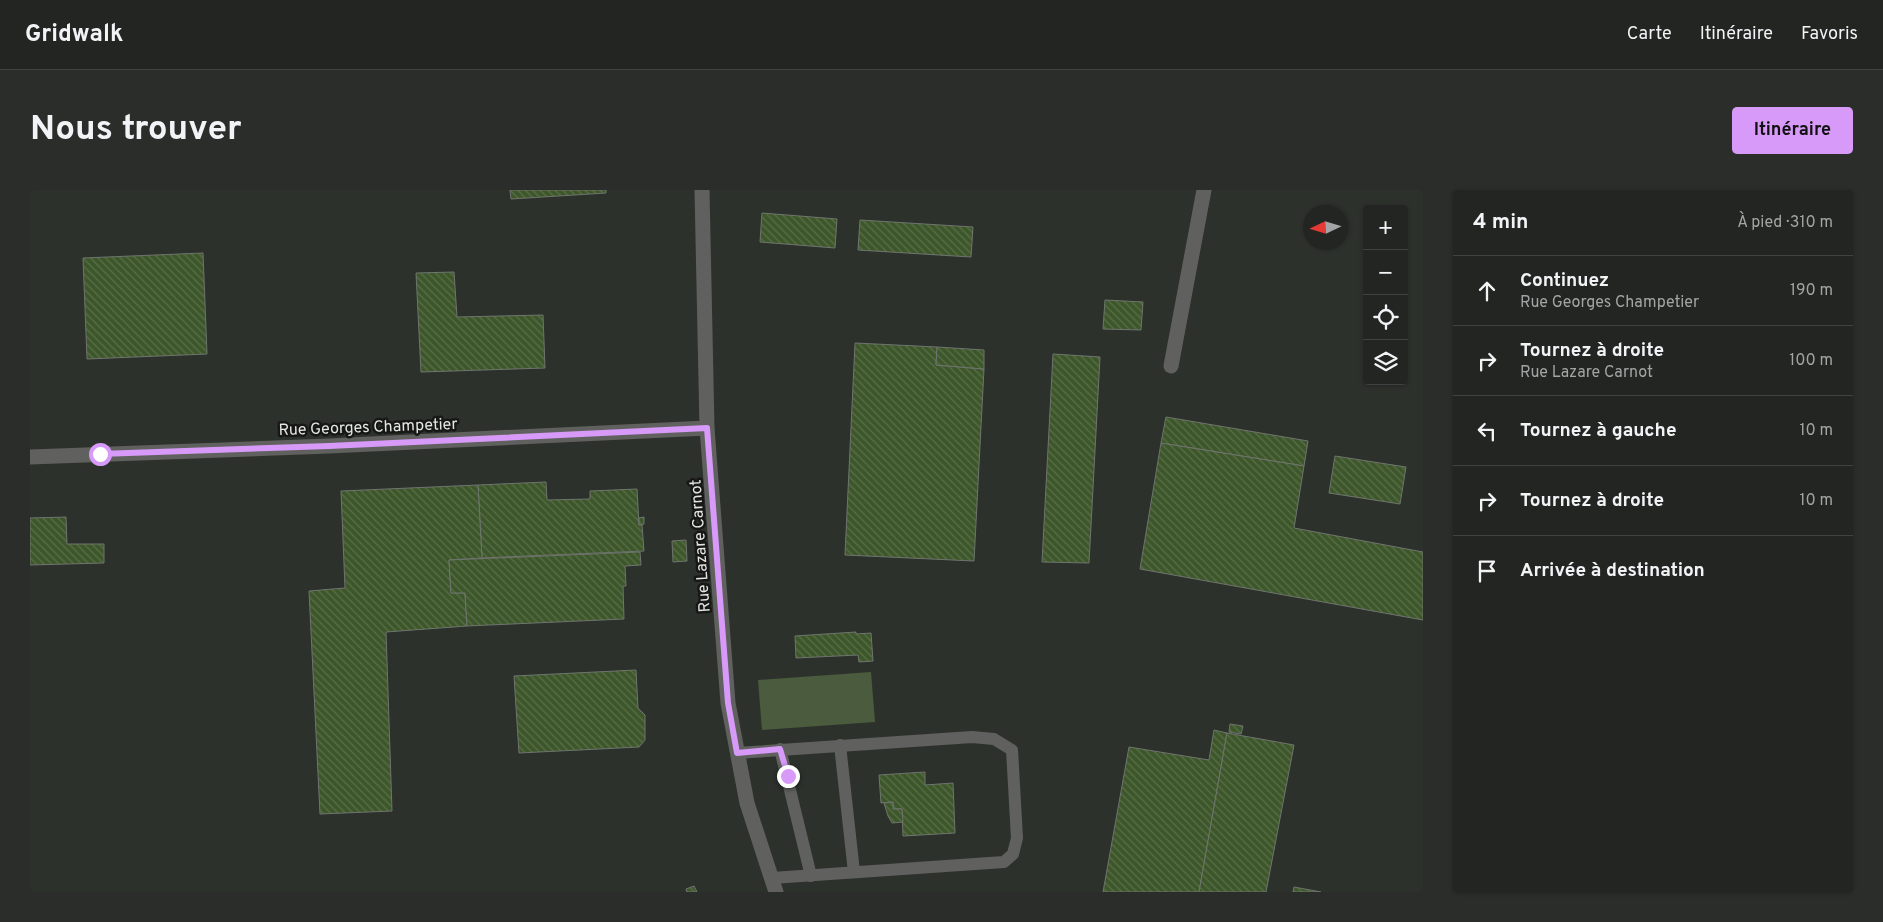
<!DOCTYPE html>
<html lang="fr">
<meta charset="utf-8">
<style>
body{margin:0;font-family:Overpass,sans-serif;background:#2a2d2a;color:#f1f3f6}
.controls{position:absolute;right:15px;top:15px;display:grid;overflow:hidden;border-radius:5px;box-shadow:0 1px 4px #0004}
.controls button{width:45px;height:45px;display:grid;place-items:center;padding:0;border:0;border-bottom:1px solid #3f423f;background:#222521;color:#f1f3f6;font:25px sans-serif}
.compass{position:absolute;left:1273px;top:15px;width:45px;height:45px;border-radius:50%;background:#222521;box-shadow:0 1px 4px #0004;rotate:266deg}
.stop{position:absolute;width:15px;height:15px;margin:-11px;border:4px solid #d89af8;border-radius:50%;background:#fff}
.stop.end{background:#d89af8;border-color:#fff;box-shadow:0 1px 5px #0008}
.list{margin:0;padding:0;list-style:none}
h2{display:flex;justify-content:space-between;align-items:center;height:65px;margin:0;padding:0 20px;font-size:21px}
h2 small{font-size:16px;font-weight:400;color:#a2a5a5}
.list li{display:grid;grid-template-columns:32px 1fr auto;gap:15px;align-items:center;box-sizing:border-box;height:70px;padding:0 20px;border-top:1px solid #3f423f}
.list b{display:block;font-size:19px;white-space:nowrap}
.list p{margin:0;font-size:16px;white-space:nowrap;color:#a2a5a5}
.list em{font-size:16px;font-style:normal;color:#a2a5a5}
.icon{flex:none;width:28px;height:28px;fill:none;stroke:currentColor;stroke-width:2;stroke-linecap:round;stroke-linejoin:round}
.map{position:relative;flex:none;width:1393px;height:702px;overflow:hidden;border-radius:5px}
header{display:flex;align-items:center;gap:30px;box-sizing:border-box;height:70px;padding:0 25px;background:#222521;border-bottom:1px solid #3f423f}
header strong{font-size:24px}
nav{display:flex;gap:28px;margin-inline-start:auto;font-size:18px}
.intro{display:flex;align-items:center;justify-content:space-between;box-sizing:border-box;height:120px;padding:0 30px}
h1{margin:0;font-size:35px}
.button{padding:12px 22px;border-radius:5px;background:#d89af8;color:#111;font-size:18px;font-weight:700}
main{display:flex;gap:30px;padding:0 30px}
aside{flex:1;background:#222521;border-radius:5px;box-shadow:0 1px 4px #0004}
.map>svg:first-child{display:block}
</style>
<header>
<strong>Gridwalk</strong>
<nav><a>Carte</a><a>Itinéraire</a><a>Favoris</a></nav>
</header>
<div class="intro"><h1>Nous trouver</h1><a class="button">Itinéraire</a></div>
<main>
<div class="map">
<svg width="1393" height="702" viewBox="0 0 1393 702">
<defs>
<pattern id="building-back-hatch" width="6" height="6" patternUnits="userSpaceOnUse" patternTransform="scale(1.25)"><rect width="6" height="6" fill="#3d572b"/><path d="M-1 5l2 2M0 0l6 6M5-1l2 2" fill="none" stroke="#596f4a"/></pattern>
</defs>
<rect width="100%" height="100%" fill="#2d312c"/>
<!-- green -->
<path fill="#4a5b3e" d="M841,482L845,532L732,540L728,490Z"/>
<!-- building -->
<g fill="url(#building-back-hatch)" stroke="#70746e">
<path d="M480,0H576V3L481,9Z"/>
<path d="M732,23L807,29L805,58L730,52Z"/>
<path d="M830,30L943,37L941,67L828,60Z"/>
<path d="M173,63L177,164L57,169L53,68Z"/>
<path d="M424,82L427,127L513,125L515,178L391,182L386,83Z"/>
<path d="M1075,110L1113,112L1111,140L1073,139Z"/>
<path d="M825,153L907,157L906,175L954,179L944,371L815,365Z"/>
<path d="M907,157L954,160V179L906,175Z"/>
<path d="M1023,164L1070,167L1059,373L1012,372Z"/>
<path d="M1136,227L1278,251L1274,276L1131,253Z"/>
<path d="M1131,253L1274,276L1264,338L1393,362V430L1110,379Z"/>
<path d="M1305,266L1376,277L1370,314L1299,303Z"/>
<path d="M516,292L517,310L560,309V301L607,299L609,335H612L614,361L452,368L448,295Z"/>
<path d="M448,295L452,368L419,370L421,403H435L437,436L356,442L362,621L290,624L279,401L315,398L311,301Z"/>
<path d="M36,327L37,354H74V373L0,375V328Z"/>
<path d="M614,327V334L609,335V328Z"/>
<path d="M656,350L657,371L643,372L642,351Z"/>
<path d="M610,362L611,375L595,376L596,396H593L594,429L437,436L435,403H421L419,370Z"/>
<path d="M826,442V444L841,443L843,471L829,472L828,465L766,468L765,446Z"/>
<path d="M606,480L608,518L615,525V550L609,557L489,563L484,486Z"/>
<path d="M1200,534L1213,536L1211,544L1199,542Z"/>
<path d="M1184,540L1197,543L1169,702H1073L1099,557L1179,570Z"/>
<path d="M1197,543L1264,555L1236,702H1169Z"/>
<path d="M895,582V595L923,593L925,643L873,646L872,619H863V612L851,613L849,585Z"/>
<path d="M863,612V619H872L873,632L862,633L858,626L854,613Z"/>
<path d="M664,696L667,702H657L656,699Z"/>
<path d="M1264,697L1291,702H1263Z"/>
</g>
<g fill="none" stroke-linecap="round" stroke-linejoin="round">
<!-- lane -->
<g stroke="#60615f" stroke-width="12">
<path d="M810,555L824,682"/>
<path d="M750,559L781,686"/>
<path d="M707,563L942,547L964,549L982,560L987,648L983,664L974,672L742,688"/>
</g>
<!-- street -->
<g stroke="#60615f" stroke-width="15">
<path d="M672,0L677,238L698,513L717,613L746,702"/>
<path d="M1141,176L1174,0"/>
<path d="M0,267L299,256L677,238"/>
</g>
</g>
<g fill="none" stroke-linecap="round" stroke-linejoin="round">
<!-- route -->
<path stroke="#d89af8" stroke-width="6" d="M70,264L299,256L677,238L698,513L707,563L750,559L758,586"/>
</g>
<g text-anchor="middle" stroke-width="5" stroke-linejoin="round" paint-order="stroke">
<!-- street labels -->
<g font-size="16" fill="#e4e6e3" stroke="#171816">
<text transform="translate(338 236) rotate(-2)" y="6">Rue Georges Champetier</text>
<text transform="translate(669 356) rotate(-94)" y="6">Rue Lazare Carnot</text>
</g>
</g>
</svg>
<div class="controls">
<button>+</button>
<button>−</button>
<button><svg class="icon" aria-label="locate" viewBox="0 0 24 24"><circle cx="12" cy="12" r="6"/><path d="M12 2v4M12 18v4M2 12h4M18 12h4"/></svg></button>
<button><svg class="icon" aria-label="layers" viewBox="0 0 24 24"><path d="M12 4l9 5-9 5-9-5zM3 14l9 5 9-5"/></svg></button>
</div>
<svg class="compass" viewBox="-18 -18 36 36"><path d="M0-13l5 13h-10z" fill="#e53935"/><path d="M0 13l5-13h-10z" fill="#a2a5a5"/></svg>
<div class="stop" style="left:70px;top:264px"></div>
<div class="stop end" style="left:758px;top:586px"></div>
</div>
<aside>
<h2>4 min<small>À pied · 310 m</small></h2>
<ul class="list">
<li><svg class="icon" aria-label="ahead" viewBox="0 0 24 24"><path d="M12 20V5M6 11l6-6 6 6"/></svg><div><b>Continuez</b><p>Rue Georges Champetier</p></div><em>190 m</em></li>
<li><svg class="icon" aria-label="right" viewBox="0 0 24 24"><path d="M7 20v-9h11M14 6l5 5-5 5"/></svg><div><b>Tournez à droite</b><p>Rue Lazare Carnot</p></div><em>100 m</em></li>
<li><svg class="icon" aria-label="left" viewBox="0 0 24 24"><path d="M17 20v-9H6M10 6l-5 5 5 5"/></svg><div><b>Tournez à gauche</b></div><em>10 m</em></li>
<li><svg class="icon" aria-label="right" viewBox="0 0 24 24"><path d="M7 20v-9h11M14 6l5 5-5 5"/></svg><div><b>Tournez à droite</b></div><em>10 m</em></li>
<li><svg class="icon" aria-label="arrive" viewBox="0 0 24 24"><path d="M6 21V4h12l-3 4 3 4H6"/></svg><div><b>Arrivée à destination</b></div></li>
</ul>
</aside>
</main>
